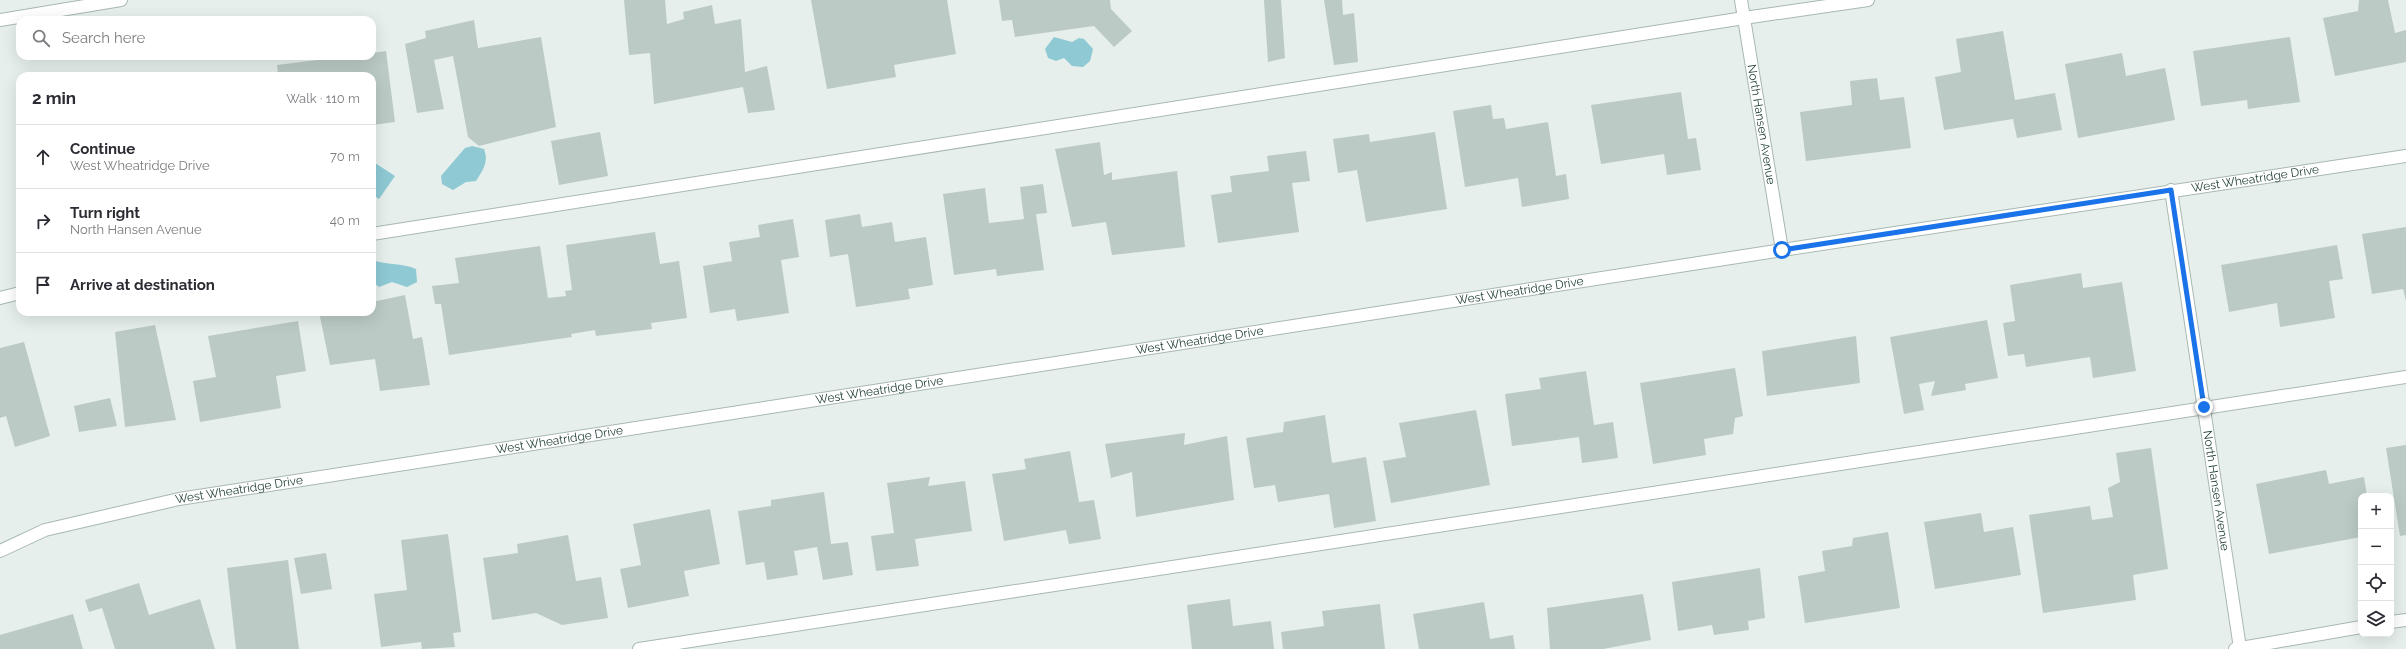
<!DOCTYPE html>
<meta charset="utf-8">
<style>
body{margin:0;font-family:Raleway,sans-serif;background:#f7f7f7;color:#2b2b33}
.controls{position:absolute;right:12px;bottom:12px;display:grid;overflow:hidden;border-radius:8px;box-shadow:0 4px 16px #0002}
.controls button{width:36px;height:36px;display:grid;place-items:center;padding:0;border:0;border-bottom:1px solid #e1e1e2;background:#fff;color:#2b2b33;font:20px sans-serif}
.stop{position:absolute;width:12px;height:12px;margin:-9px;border:3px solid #1a73e8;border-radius:50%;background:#fff}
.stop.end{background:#1a73e8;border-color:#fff;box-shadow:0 1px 4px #0008}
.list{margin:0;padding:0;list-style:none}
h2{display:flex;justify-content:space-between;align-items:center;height:52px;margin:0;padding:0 16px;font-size:17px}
h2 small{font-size:13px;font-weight:400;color:#7c7c81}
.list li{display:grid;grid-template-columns:26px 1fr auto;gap:12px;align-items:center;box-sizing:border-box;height:64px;padding:0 16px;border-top:1px solid #e1e1e2}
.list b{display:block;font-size:15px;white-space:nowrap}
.list p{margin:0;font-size:13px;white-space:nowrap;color:#7c7c81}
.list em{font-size:13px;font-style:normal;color:#7c7c81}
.icon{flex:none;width:22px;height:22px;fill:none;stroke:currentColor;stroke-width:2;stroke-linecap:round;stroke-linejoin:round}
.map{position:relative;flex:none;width:2406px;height:649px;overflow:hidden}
.search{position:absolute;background:#fff;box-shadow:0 4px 16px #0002;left:16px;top:16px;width:360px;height:44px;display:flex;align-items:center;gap:10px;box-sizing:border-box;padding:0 14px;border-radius:12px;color:#7c7c81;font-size:15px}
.panel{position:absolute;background:#fff;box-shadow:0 4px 16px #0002;left:16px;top:72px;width:360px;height:244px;border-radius:12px}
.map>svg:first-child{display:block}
</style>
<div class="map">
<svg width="2406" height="649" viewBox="0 0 2406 649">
<rect width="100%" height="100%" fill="#e6efeb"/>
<!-- water -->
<g fill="#8ec9d4">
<path d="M1054,37L1072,42L1079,38L1084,39L1093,49L1090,61L1083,67L1072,66L1064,58L1056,61L1048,58L1045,49Z"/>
<path d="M472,146L484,149C489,162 483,170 476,181L466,182L453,190L442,184L441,176L465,148Z"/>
<path d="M372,161L395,176L379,199L372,194Z"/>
<path d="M372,260C387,265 402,263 416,269L417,282L407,287L392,282L379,287L372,281Z"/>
</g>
<!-- building -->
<g fill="#bbcac4">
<path d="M624,0H665L667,24L684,19L683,12L712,5L715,24L741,19L745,72L767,66L775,110L748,113L743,87L654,104L650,53L629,55Z"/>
<path d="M811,0H947L956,54L894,65L896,77L827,89Z"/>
<path d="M999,0H1110L1111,9L1132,31L1114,47L1094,26L1015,37L1012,20L1002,21Z"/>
<path d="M1264,0H1281L1285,58L1268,62Z"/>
<path d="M1324,0H1342L1343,15L1354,13L1358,62L1334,65Z"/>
<path d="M2359,0H2388L2395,33L2406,30V62L2335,76L2323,18L2358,11Z"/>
<path d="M474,20L478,48L541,37L556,127L479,146L468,137L453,56L434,60L444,109L417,113L405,44L426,38L425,31Z"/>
<path d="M2003,31L2015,100L2055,93L2062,130L2017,138L2013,119L1944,130L1935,77L1961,72L1956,39Z"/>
<path d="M2290,37L2300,102L2248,109L2247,100L2201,106L2193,51Z"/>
<path d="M386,51L395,122L372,125V76H278L277,65L350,56H372V53Z"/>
<path d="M2122,53L2126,76L2165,68L2175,120L2078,138L2065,64Z"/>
<path d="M1877,78L1880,100L1904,97L1911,148L1806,161L1800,112L1852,105L1850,81Z"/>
<path d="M1681,92L1688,139L1696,138L1701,170L1667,175L1664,154L1601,164L1591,105Z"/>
<path d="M1491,105L1493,119L1504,118L1506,129L1548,122L1556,176L1566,174L1569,199L1522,207L1518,178L1465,187L1453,111Z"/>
<path d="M600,132L608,176L559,185L551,141Z"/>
<path d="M1435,132L1447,209L1366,222L1357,170L1338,173L1333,139L1369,134L1370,142Z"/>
<path d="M1100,142L1104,175L1112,172V180L1177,171L1185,247L1112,255L1106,222L1072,227L1055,149Z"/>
<path d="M1306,151L1310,181L1292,183L1299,232L1218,243L1211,195L1232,192L1230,176L1269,171L1267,156Z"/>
<path d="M1043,184L1047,213L1036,214L1044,270L997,276L996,269L954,275L943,194L985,188L989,223L1024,219L1020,187Z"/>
<path d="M860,214L862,227L892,222L895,242L926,237L933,285L908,289L910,299L856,307L848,254L830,257L825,220Z"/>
<path d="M793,219L799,257L781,260L789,313L737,321L735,309L710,313L703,266L732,261L729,242L760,237L758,225Z"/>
<path d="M2406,227V301L2403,289L2372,294L2362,234Z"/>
<path d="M655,232L660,264L679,261L687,318L651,323L652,329L596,336L595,330L571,334L572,337L449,355L441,304H435L432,286L459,283L455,258L540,246L548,298L566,296L565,291L572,290L566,245Z"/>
<path d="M2337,245L2343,279L2329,281L2335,318L2280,327L2277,303L2229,312L2221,265Z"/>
<path d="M2081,273L2083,288L2122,282L2136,371L2093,378L2090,357L2026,367L2024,354L2008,356L2003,323L2015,321L2010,285Z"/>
<path d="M405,295L413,339L422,337L430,385L380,391L375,359L330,365L319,312H372V302Z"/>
<path d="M1987,320L1998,378L1965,384L1966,390L1931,396L1935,381L1919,384L1924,410L1904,414L1890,337Z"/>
<path d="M298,321L306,371L276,376L281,408L200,422L193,381L216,377L208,336Z"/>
<path d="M155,325L176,420L125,427L115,332Z"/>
<path d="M1856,336L1860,383L1767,396L1762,351Z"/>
<path d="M24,342L50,436L15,447L6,416L0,418V348Z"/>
<path d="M1735,368L1743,416L1735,418L1733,434L1704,439L1706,455L1653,464L1640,383Z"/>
<path d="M1586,371L1594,425L1613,422L1618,458L1582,463L1579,437L1512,446L1505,394L1541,389L1539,378Z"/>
<path d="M110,398L117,426L79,432L74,406Z"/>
<path d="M1476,410L1490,485L1391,503L1383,461L1406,457L1399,423Z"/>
<path d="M1325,415L1332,463L1366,457L1376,521L1334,528L1329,494L1278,502L1275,485L1254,488L1246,438L1283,432L1284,422Z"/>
<path d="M1185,433L1184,445L1227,436L1234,500L1136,517L1132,472L1111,478L1105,444Z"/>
<path d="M2406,445V535L2400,536L2386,448Z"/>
<path d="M2151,448L2168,569L2133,575L2136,600L2043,613L2029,515L2090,506L2092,520L2113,517L2108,488L2120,482L2116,453Z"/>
<path d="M1070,451L1079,502L1094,500L1101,539L1069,544L1066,530L1004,541L992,474L1026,469L1024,459Z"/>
<path d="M2326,470L2329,484L2364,477L2367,496H2361V537L2269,554L2256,484Z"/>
<path d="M930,477L928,486L965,481L972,531L915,539L919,566L876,571L871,536L894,533L887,483Z"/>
<path d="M824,492L831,544L848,542L853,575L823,580L817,547L794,551L798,575L767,580L764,562L746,565L738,511L771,506V500Z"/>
<path d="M710,509L720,564L684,571L689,596L628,608L620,569L641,565L633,524Z"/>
<path d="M1981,513L1984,532L2013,527L2021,575L1935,589L1924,522Z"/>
<path d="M1888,532L1900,608L1805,623L1798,576L1825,571L1822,551L1852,546L1853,538Z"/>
<path d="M448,534L461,632L453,633L455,647L422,649L421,642L381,647L374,594L407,590L401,540Z"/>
<path d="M568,535L576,581L601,577L608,618L562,625L536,613L492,620L483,558L518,553L517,544Z"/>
<path d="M326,553L332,589L301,594L294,558Z"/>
<path d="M288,560L299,649H236L227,568Z"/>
<path d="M1760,568L1765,618L1748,621L1749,630L1714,635L1712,625L1678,631L1672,582Z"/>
<path d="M139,583L149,615L200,599L215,649H115L102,608L89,612L85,600Z"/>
<path d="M1643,594L1651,640L1603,649H1550L1547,608Z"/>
<path d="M1230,599L1233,626L1271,621L1274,649H1192L1187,605Z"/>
<path d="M1484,602L1490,639L1513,635L1515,649H1419L1413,614Z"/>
<path d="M1380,604L1385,649H1283L1281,632L1324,626L1322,611Z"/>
<path d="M73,614L83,649H0V635Z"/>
</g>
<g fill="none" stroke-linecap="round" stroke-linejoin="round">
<!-- lane casing -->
<g stroke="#a8b8b2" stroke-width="14">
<g id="lane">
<path d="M372,234L1744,18L1868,0"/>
<path d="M0,298L20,293"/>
<path d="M639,649L2406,377"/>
</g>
</g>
<!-- street casing -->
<g stroke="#a8b8b2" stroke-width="14">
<g id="street">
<path id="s1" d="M1741,0L1782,250"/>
<path d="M0,20L121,0"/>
<path id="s2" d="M2171,190L2240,648"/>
<path id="s3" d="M0,551L45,530L179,499L1782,250L2406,156"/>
<path d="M2391,622L2406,620"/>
<path d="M2235,649L2361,627"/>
</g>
</g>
<!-- lane -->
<use href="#lane" stroke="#fff" stroke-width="12"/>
<!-- street -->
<use href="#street" stroke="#fff" stroke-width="12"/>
</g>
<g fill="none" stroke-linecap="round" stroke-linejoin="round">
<!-- route -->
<path stroke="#1a73e8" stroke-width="5" d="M1782,250L2171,190L2204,407"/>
</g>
<g text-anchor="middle" stroke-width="4" stroke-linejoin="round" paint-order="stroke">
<!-- street labels -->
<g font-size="12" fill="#24423a" stroke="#f7fbf9">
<text dy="4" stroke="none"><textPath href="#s1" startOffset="126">North Hansen Avenue</textPath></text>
<text dy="4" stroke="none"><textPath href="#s3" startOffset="2288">West Wheatridge Drive</textPath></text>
<text dy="4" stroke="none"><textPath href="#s3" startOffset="1544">West Wheatridge Drive</textPath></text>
<text dy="4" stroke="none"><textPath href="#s3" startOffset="1220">West Wheatridge Drive</textPath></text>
<text dy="4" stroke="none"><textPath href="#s3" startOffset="896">West Wheatridge Drive</textPath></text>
<text dy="4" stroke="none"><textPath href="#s3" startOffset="572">West Wheatridge Drive</textPath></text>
<text dy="4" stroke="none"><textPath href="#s3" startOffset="248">West Wheatridge Drive</textPath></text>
<text dy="4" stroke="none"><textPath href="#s2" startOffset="304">North Hansen Avenue</textPath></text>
</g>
</g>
</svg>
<div class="controls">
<button>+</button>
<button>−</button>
<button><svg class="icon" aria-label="locate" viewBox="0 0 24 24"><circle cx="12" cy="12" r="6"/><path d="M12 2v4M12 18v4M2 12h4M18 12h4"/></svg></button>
<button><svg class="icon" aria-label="layers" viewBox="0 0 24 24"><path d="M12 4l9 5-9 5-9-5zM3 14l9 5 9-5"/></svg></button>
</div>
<div class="stop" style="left:1782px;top:250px"></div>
<div class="stop end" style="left:2204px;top:407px"></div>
<div class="search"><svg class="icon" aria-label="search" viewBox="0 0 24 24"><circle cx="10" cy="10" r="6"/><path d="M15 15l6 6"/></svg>Search here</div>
<section class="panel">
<h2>2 min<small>Walk · 110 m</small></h2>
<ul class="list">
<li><svg class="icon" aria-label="ahead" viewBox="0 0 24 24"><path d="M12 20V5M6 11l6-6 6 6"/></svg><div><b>Continue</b><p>West Wheatridge Drive</p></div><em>70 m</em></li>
<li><svg class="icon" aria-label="right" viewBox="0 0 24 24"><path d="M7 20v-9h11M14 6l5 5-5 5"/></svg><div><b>Turn right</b><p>North Hansen Avenue</p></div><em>40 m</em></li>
<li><svg class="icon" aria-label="arrive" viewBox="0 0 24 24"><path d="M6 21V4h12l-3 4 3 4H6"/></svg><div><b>Arrive at destination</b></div></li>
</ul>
</section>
</div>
